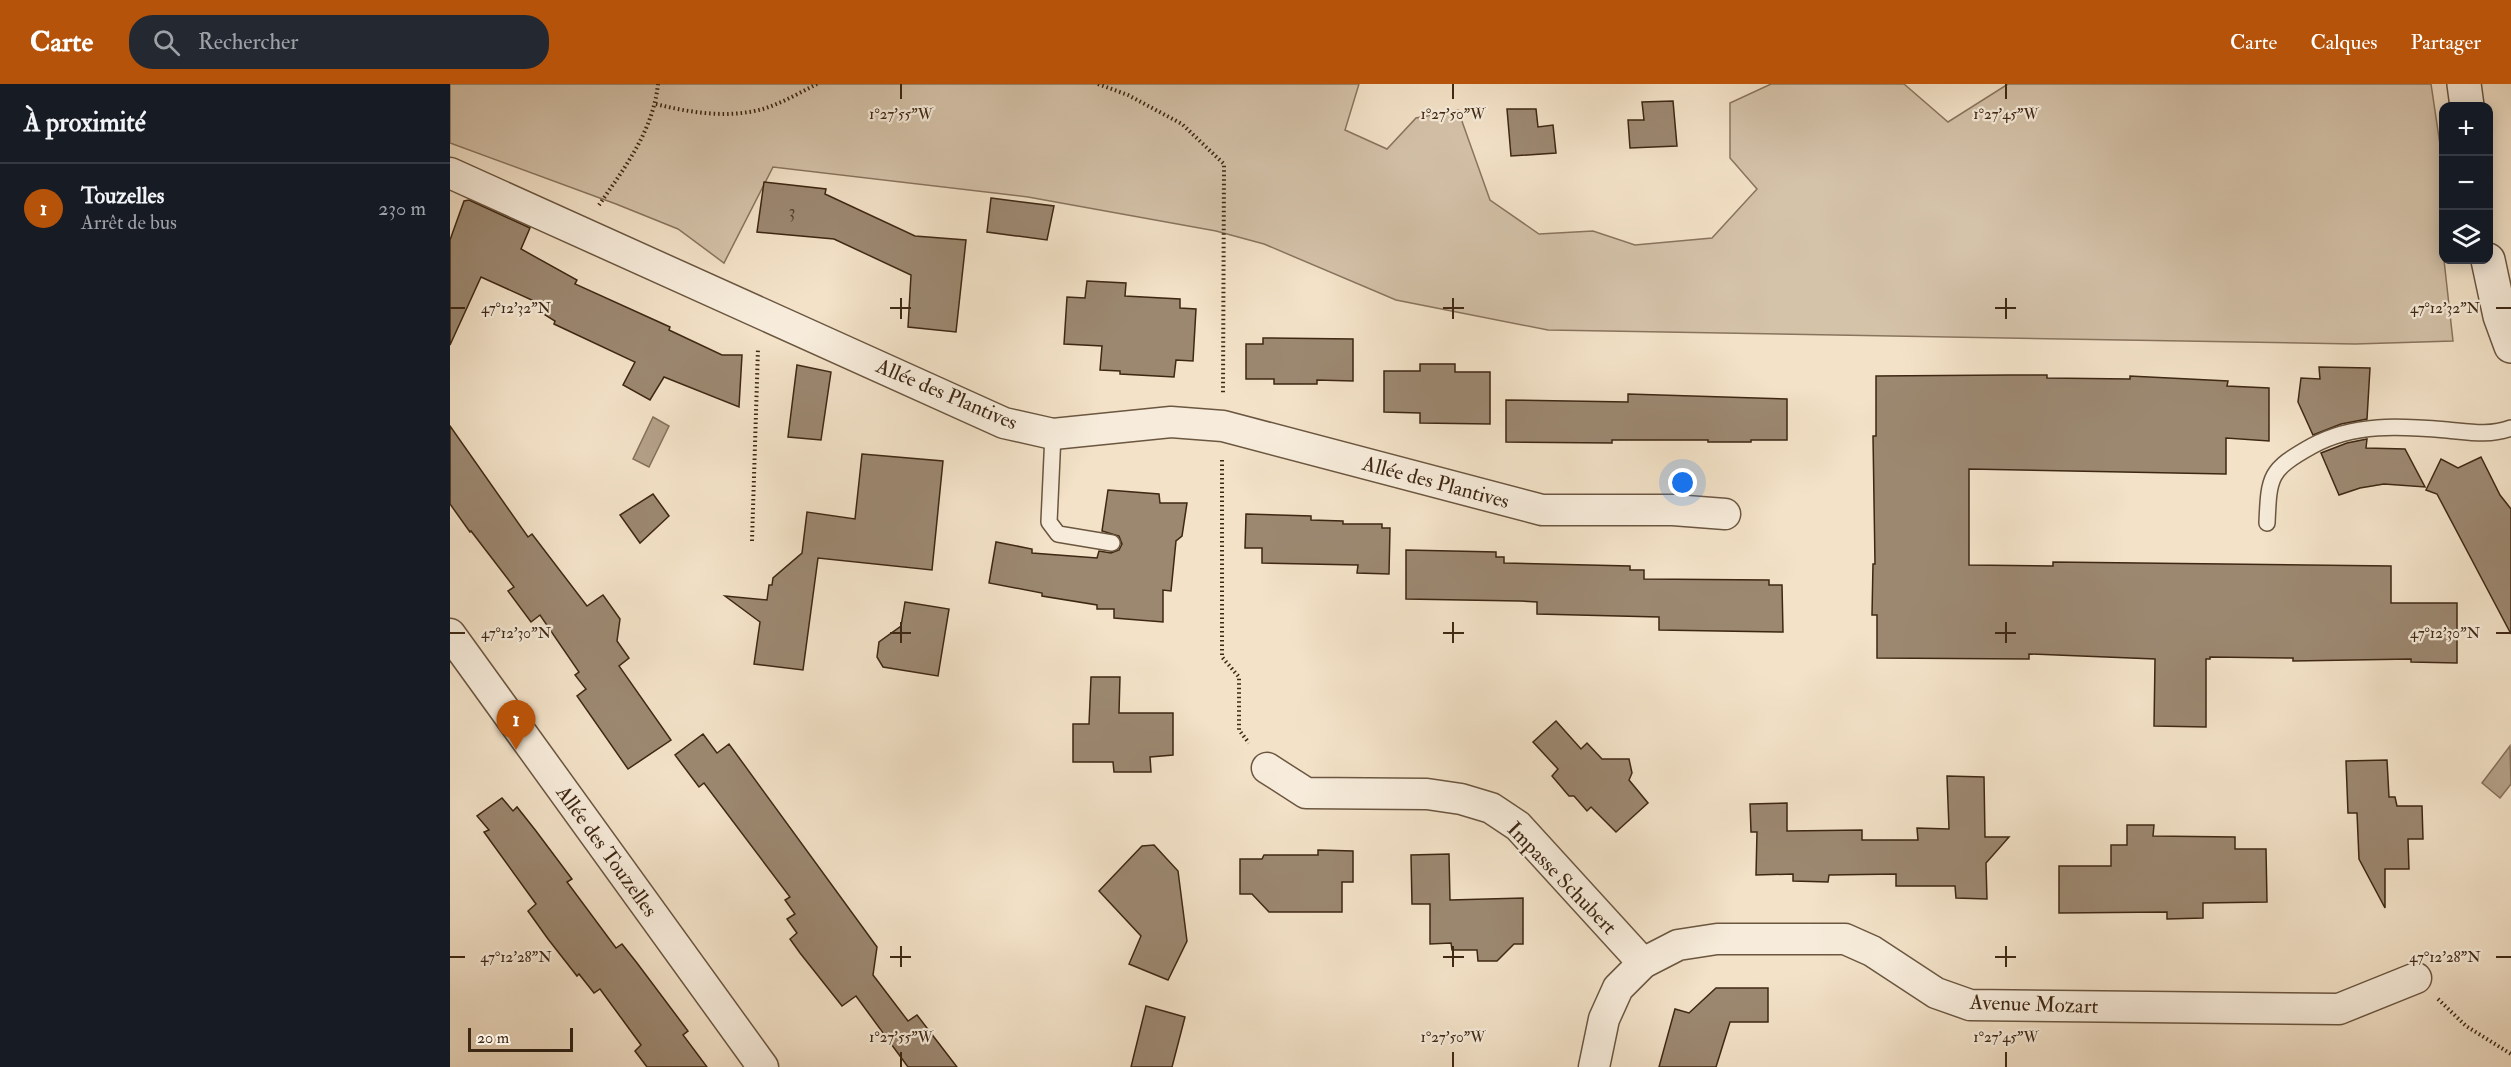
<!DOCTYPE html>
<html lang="fr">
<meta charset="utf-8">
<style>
body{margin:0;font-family:"IM FELL Double Pica",serif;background:#242831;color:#f1f3f6}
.controls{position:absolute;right:18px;top:18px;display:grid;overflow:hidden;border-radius:12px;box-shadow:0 3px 15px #0003}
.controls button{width:54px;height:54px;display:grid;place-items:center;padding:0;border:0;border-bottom:2px solid #363941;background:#171b24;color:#f1f3f6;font:30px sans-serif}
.scale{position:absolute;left:18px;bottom:15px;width:105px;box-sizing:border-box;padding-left:6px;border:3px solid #3e2713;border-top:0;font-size:16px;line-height:21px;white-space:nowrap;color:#3e2713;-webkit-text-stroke:4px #f7ecdb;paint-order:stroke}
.you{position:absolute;left:1233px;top:399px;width:21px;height:21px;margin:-15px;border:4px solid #fff;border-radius:50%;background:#1a73e8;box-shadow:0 0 0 9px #1a73e833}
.badge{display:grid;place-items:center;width:39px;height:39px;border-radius:50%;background:#b45309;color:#fff;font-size:20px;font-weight:700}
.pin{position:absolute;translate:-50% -50px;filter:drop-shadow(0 2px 3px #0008)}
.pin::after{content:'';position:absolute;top:32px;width:21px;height:18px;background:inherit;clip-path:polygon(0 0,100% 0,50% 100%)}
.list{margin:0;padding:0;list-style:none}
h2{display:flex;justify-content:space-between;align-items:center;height:78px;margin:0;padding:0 24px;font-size:26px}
h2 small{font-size:20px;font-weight:400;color:#9ea1a6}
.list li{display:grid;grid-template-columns:39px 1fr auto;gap:18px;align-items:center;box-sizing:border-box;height:90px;padding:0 24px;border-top:2px solid #363941}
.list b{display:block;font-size:22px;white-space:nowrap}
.list p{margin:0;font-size:20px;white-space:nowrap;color:#9ea1a6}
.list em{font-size:20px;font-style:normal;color:#9ea1a6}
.icon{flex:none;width:33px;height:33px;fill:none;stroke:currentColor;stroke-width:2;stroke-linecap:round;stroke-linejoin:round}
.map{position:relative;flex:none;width:2061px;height:983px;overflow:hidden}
header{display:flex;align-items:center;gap:36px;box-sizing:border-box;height:84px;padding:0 30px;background:#b45309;color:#fff}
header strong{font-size:28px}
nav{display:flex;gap:33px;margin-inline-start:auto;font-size:21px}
.search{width:420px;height:54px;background:#242831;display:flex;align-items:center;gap:15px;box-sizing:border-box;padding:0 21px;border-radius:24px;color:#9ea1a6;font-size:22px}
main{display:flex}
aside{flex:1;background:#171b24}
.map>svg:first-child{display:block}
</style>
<header>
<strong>Carte</strong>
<div class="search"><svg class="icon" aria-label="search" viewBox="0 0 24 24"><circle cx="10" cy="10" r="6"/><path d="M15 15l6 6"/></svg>Rechercher</div>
<nav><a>Carte</a><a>Calques</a><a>Partager</a></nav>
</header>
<main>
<aside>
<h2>À proximité<small></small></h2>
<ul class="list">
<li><span class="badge">1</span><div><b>Touzelles</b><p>Arrêt de bus</p></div><em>230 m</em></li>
</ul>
</aside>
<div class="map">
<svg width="2061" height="983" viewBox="0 0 2061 983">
<rect width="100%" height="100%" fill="#f3e2c8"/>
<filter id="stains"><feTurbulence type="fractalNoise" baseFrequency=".00333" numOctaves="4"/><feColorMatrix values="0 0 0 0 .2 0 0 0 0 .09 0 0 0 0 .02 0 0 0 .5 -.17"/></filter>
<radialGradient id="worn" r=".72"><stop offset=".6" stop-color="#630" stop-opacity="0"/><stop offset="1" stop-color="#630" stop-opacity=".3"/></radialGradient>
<!-- green -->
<path fill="#d4c2a9" stroke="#89745e" stroke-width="1.5" d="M0,0H909L895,46L937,65L966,34L1008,26L1040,116L1089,150L1143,147L1185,161L1262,154L1307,105L1280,74V19L1321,0H1454L1498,38L1558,0H1981L1992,74L1994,176L2003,257L1905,260L1098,246L946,216L814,160L766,147L578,113L323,83L274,179L228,145L166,120L0,59Z"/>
<!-- water -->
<g fill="#b5a28a" stroke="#85715a" stroke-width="1.5">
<path d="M203,333L219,342L199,383L183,375Z"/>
<path d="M2060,662L2061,700L2050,714L2032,699Z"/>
</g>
<!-- building -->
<g fill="#9c8871" stroke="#3e2713" stroke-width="1.5">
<path d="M1223,17L1227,62L1180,64L1178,36H1194L1192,18Z"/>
<path d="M1057,25H1086L1088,43L1103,41L1106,69L1061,72Z"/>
<path d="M314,98L376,105L375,110L465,152L516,156L506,248L458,243L461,191L384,155L307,148Z"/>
<path d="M541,114L604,122L597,156L537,148Z"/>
<path d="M19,116L80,144L71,165L127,196L125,200L220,243L219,246L272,271H292L289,323L214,293L200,316L173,301L185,278L104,240L105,237L92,229L95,222L31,193L0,261V156L14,117Z"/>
<path d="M637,197L676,199L675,212L730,215V224L746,225L743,277L726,276L724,293L670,290V287L650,286L652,262L614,260L617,213L635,214Z"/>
<path d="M813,254L903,255V297L867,296V300H824V295H796V260H813Z"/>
<path d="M970,280H1005V288H1040V340L970,339V329L934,328V287H970Z"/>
<path d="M347,281L381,288L371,356L338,353Z"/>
<path d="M1869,283L1920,284L1917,335L1891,340L1863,351L1848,318L1851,294L1870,295Z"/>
<path d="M1560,291H1597V294L1680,295V292L1778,297L1777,302L1819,304V357L1776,354V390L1519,385V481L1603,482V478L1941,482V519H2007V579L1961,578V575L1843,577V574L1760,573V575H1756V643L1704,642L1705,575L1579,570V575L1427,574V531H1422L1423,480H1425L1423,352H1426V292Z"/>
<path d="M1178,310L1337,315V356H1301V358H1258V356H1162V359L1056,358V316L1178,318Z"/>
<path d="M0,342L78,453L82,450L137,522L153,511L170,535L167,557L179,574L169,582L221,656L178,685L127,612L136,605L125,591L129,588L90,531L81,538L58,507L64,503L21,447L20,448L0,420Z"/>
<path d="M1917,355L1916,364L1955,365L1975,403L1934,400L1910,404L1889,411L1871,369L1897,359Z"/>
<path d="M412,370L493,377L482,486L368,474L353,586L304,580L310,538L275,512L317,516L319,501H322L323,494L352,469L357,428L405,435Z"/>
<path d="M2031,373L2050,411L2061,425V550L1987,410L1976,406L1991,375L2008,384Z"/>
<path d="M658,406L709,410L710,419H737L732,452L726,457L721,507L713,506V538L664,534V525H647V521L592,512V509L539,499L546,458L582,465V469L647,474L649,467L661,469L669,466L672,460L669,452L652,447Z"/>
<path d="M203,410L219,432L190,459L170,431Z"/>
<path d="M796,430L861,432V436L893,437V440H932V444H940L939,490L907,489L908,481L812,479V464H795Z"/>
<path d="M956,466L1046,468V473H1054V479L1180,482V486H1194V495L1319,496V501H1332L1333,548L1209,546V533L1087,530V518L1070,517L956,515Z"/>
<path d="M455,518L499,525L488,592L433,583L427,573L429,558L451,542Z"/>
<path d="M641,593H670L669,629H723V671L700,673L701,688H664L663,678H623V640H639Z"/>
<path d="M1106,637L1131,665L1137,659L1152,675H1179L1182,689L1179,696L1198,719L1166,748L1141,723L1137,727L1124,712H1119L1102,692L1108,685L1083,658Z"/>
<path d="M253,650L267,669L279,660L427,863L423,891L458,937L467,931L507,983H458L406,912L392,922L350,869L340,855L347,849L337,835L345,830L335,816L340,813L254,699L249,703L225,671Z"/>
<path d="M1937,676L1939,713H1945L1947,722H1972L1973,755H1958L1959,785H1935V824L1909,775L1907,729H1898L1896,677Z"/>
<path d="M1497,692L1534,693L1535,753H1559L1536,779L1537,815L1506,814L1505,802H1446V790L1379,791L1378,798L1343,797V790L1306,791L1307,748H1301L1300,720L1337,719V747L1412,746V756H1468L1467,744L1499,745Z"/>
<path d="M52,714L63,727L67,723L86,747L122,795L117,798L166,864L172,860L187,879L238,947L233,951L257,983H197L185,967L191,961L150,905L144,909L129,890L127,892L98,855L78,827L86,820L34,748L39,746L27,732Z"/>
<path d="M1677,741H1704L1703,752L1785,753V765H1816L1817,818L1753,819V834L1717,835V828L1609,829V782H1661V761H1677Z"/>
<path d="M704,761L728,787L737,857L718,896L679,880L691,852L649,807L692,762Z"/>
<path d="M868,766L903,767V798H892V828H819L802,810H790V775H812L814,771H868Z"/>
<path d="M999,770L1000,816L1073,814V860H1064L1047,877H1028L1027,866H1002L1001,859L980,860V820H962L961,771Z"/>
<path d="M1266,904H1318V938H1280L1266,983H1209L1225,925L1239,929Z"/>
<path d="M696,922L735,933L722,983H681Z"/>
</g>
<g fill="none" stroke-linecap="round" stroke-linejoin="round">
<!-- service casing -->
<g stroke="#6b5640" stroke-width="18">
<g id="service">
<path d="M603,350L599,438L608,450L662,459"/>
<path d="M1817,439C1819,392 1819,386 1862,362C1904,339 1950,342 1997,346C2019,348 2040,352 2061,344"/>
</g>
</g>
<!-- minor casing -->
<g stroke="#6b5640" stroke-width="33">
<g id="minor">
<path d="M0,89L554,339L603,350L721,338L773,342L1092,426H1223L1275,430"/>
<path d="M0,550L313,983"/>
<path d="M817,684L856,709L977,710L1011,715L1041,724L1068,742L1193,879"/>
<path d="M1144,983L1154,935L1168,904L1193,879L1228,861L1267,855H1395L1422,867L1486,909L1520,921L1889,925L1966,894"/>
</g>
</g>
<!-- tertiary casing -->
<g stroke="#6b5640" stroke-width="36">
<g id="tertiary">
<path d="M2014,0L2017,22"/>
<path d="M2038,176L2050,232L2061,262"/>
</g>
</g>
<!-- path -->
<g stroke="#3e2713" stroke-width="4" stroke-dasharray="1.5 3" stroke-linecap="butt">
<path d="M648,0L678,11L732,40L774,80L773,309"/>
<path d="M206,20C241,29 281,35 316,24C334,18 351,8 367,0"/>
<path d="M149,121C175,83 203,47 208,0"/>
<path d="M772,376V573L789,593V646L799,659"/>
<path d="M302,457L308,264"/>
<path d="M1988,915L2016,942L2061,970"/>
</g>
<!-- service -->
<use href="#service" stroke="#f7ecdb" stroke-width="15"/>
<!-- minor -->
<use href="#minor" stroke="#f7ecdb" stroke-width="30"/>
<!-- tertiary -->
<use href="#tertiary" stroke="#f7ecdb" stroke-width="33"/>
</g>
<!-- ticks -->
<path fill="none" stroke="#3e2713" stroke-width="2" d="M451,0V15M1003,0V15M1556,0V15M451,214V235M1003,214V235M1556,214V235M0,224H15M440,224H461M993,224H1014M1545,224H1566M2046,224H2061M451,538V559M1003,538V559M1556,538V559M0,549H15M440,549H461M993,549H1014M1545,549H1566M2046,549H2061M451,862V883M1003,862V883M1556,862V883M0,873H15M440,873H461M993,873H1014M1545,873H1566M2046,873H2061M451,968V983M1003,968V983M1556,968V983"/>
<g text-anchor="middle" stroke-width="4.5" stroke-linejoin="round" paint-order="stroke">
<!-- number labels -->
<g font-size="18" fill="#563f2a">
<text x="342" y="133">3</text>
</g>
<!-- street labels -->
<g font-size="21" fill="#3e2713" stroke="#f7ecdb">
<text transform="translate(497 310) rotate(23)" y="7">Allée des Plantives</text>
<text transform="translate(986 398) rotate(15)" y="7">Allée des Plantives</text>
<text transform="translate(157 767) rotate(54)" y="7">Allée des Touzelles</text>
<text transform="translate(1112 794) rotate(46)" y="7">Impasse Schubert</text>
<text transform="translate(1584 920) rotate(2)" y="7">Avenue Mozart</text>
</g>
</g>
<g font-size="15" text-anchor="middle" fill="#3e2713" stroke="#f7ecdb" stroke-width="4.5" stroke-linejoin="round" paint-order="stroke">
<text x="451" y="35">1°27'55"W</text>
<text x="1003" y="35">1°27'50"W</text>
<text x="1556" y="35">1°27'45"W</text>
<text x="66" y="229">47°12'32"N</text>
<text x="1995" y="229">47°12'32"N</text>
<text x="66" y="554">47°12'30"N</text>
<text x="1995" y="554">47°12'30"N</text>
<text x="66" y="878">47°12'28"N</text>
<text x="1995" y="878">47°12'28"N</text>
<text x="451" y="958">1°27'55"W</text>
<text x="1003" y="958">1°27'50"W</text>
<text x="1556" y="958">1°27'45"W</text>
</g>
<rect width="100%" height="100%" filter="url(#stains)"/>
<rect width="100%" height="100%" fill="url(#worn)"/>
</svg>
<div class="controls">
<button>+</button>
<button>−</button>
<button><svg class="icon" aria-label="layers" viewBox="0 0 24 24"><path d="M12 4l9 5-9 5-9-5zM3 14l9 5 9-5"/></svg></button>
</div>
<div class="scale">20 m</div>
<div class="you"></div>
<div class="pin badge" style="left:66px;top:666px">1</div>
</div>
</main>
